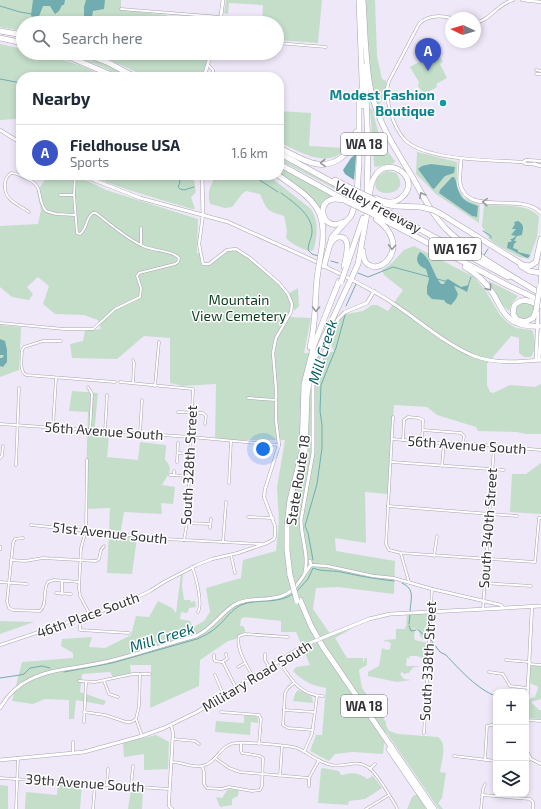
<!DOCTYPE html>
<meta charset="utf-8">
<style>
body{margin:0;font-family:"Exo 2",sans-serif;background:#f6f6f7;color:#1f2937}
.controls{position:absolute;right:12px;bottom:12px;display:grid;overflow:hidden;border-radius:8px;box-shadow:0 2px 6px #0003}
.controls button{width:36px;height:36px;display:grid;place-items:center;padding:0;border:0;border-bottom:1px solid #e0e1e3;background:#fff;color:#1f2937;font:20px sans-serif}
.compass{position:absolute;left:445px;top:12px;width:36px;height:36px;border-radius:50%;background:#fff;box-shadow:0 2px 6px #0003;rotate:274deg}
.you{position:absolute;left:263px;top:449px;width:14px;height:14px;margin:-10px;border:3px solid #fff;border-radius:50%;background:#1a73e8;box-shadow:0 0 0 6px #1a73e833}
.badge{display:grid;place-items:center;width:26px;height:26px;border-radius:50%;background:#3a53c5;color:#fff;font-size:13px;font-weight:700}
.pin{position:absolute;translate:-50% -33px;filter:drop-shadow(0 1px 2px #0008)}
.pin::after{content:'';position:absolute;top:21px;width:14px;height:12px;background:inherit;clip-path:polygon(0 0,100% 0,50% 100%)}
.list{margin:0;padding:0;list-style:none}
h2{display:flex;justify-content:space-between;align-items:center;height:52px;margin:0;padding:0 16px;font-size:17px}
h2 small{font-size:13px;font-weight:400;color:#747a83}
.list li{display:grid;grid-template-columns:26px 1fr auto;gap:12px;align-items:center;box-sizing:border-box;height:56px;padding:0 16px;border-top:1px solid #e0e1e3}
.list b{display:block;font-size:15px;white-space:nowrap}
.list p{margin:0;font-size:13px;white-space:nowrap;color:#747a83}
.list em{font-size:13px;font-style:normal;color:#747a83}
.icon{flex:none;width:22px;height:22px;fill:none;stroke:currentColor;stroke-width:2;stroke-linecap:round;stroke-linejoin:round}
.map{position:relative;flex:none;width:541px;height:809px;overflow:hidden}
.search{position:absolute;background:#fff;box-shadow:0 2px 6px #0003;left:16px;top:16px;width:268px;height:44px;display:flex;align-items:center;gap:10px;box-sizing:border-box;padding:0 14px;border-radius:22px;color:#747a83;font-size:15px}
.panel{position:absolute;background:#fff;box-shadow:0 2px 6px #0003;left:16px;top:72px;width:268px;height:108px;border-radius:16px}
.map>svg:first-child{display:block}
</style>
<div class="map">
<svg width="541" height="809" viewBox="0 0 541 809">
<rect width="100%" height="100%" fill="#efe8f8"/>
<!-- green -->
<g fill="#c4deca">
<path d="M0,0H121V10L167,15L166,23H23V31L0,27Z"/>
<path d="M226,0H322L318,43L277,40V23H262L263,5L229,3L228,14L224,13Z"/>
<path d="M365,0H375L377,56L382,79L386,81V93L377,108L371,86Z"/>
<path d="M0,44L23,49V53H42L82,66L106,77H21V121L15,119L0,120Z"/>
<path d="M435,49L443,62L440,64L447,78L436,84L437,87L426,93H423L418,86L419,82L410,67L419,62V58L426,55Z"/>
<path d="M66,53C88,53 111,67 130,77H123L98,65Z"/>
<path d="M95,53H209L203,77H147Z"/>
<path d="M370,108L372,109L378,131L386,149L395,161L394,163L375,167L374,165Z"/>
<path d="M279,111L311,113L309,146L345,148V150C326,169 298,151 279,142Z"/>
<path d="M417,152L457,162V187L464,198L480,205L479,223L436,194L416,174Z"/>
<path d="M279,157L351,196V197L279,160Z"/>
<path d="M279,166L338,197H333L321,212L317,206L279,174Z"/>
<path d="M387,171L396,173C414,196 369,200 376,181C378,176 382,173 387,171Z"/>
<path d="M48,175H75L106,190L198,219L197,253H202V262L207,265C212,261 224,250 230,249C243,248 279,284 288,294L298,288L299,306L294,311L293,305L288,317L311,318L304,353L334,352L331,344L340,320L346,314L363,311L372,305H377L388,311L403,290L384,275L382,270L393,262L404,250L414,246L474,277L485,290L500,315L507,322L516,328L532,330C536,337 536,350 531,357H524L519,353V338L511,336L487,364V385L490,392L493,393L510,385L535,387L541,384V434H526L517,432L478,431L476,427L437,415L427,407L394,405L388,494L365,492L366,543L335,538L336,551L395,561L394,594L338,587L316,588L313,609L331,635L351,629L335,638L347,658H363V663L365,658H367V665L360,669L359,671L362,688L386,722V725L389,731L398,734L438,737C448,744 441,762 440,772L446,773L442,798L438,803L443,809H439L386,732L383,754L352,752L335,754L329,761L310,751L316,735H322L326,688C313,686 302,681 293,671L296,667L310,665L296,632H281V621L244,617L241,619L240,626H243L245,629V632L240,634L236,639L228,641L200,660L199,686L150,708L151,665H130L131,673L113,677L110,672L82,674L80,692L106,701L104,705L76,700L74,719H69V700L45,699L33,704L12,701L22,662L73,658V653L61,646L62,639L92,637L89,647L105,648L131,635L136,616L149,617L158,601L172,608L176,613L181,574L183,573L182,586L184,600H190L191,602L195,601L196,607L189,608L188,612L186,613L181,612L180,619L190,621L193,627L204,621L210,612L206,588L241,578L243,560L276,551L279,522L277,487L285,440H215L216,384L183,386L170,383V338L144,336L117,359L72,358L70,344L83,341L85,331L101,329L98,320L84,315L55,314L43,304L49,286L38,277L27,287L33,294L29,300L12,297L0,287V226L38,224L41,210L37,192Z"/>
<path d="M89,175H193L196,192L191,197L195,209H192C156,198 124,190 89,175Z"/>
<path d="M212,175H268L311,209C319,222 317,234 314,249L312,251C305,251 291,244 286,238L287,230L284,216C267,211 267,210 260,194L246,191L242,194L232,207L225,208L210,204C208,196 208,189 213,182Z"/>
<path d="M484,205C499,206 530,203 539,217L537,237L529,259L519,257L494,243L489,239L482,226Z"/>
<path d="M489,281L518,296L512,303L509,311L501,303L489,283Z"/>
<path d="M523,302L535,306L532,317L524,321L515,316L516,305Z"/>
<path d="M0,325L21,327L19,370L0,377Z"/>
<path d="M72,391L98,393L94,435L109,436L107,457L138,460L140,442L166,445L165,460C175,469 167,476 162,485L175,487L173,504L161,503L162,514L124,512L120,535L137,538L132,574L107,573L110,508L85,509L88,412L69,411Z"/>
<path d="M541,463V514L510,512L512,474H526Z"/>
<path d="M423,613L430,615L429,640H424L420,636L419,631L412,627L415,631L414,637L415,640L428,643L427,665H423V658L416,656H410L409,659L407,657L406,666H418V667H414L410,671L409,673L404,674L402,672L400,674L404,679L411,680L397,682L368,676V672L379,666L382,648L387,650L390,649L391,643L387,641L384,642L385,640L396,639V637H395L396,636V629H405V627H406L407,615Z"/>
<path d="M0,621L34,622L0,634Z"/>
<path d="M532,665L541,666V699L531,702L539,710H541V719L528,718L529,699L535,697L538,688L537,686L529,683L530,668Z"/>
<path d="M298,690L312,697L313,703L293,701L295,694Z"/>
<path d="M244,716H256L258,718V723L251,722L250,735L215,732L216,721L244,723Z"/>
<path d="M156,735L169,742L168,769L144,770V754L124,757L123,743Z"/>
<path d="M323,768L339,771L341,775H343C352,772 360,773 367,779L373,776L382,788L365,799L349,801L348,805L318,803L321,769Z"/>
<path d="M58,779L82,782L80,809H25L26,792L57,795Z"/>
<path d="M0,785L8,786V809H0Z"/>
<path d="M131,789H143L142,809H128Z"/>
<path d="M228,789L239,790L238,796L232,799V805L220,807L216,797L222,798Z"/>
<path d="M417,794L426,809H407L412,797Z"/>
</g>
<!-- water -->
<g fill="#71acb0">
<path d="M33,0H65L64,5H62L59,11L55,14L50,6H43L39,16L36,20L33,19L31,15Z"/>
<path d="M86,0H105L104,9L93,11L91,21L99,23H68L84,16V7Z"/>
<path d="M356,154V157L354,180L345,174L343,170L351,158Z"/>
<path d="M431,164L455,167L454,173L445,176L434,189L432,188L418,169L422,166Z"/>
<path d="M452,177H454C456,180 456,182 457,186C461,200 465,201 478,206L477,217L472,216L439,193L440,190Z"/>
<path d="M518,221C525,225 523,228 522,235L517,236L514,241H517L514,244L513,248L518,250V252L530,255L529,257L527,258C520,255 513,250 507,248L508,242H510L512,241L510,239H512L516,236L511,235L516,229H512L515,224L514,222Z"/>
<path d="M420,252C431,257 433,275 441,284H444L446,280L448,279L461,287L469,285L467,292C463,290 459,287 454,286L458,294L456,299L451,305L446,303L444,300L432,299L427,294V287L429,279L426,269C418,266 414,260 420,252Z"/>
<path d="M0,339L5,341L7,350V362L3,367L0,366V358H2L4,356L3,355H0Z"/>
</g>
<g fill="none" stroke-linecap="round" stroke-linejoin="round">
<!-- stream -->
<g stroke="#71acb0" stroke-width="1">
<path d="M0,6L20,12L32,14"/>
<path d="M113,53L115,59"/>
<path d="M0,79L21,83"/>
<path d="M178,175L180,182L178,187L180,189L184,190L194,187"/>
<path d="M252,175L278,192"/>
<path d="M281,193C293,202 313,215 312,232C312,238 308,243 308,250L312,254L318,256"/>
<path d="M483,231L491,236V238"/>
<path d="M484,255L488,249"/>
<path d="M331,261L338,263"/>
<path d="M358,273L368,277L393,267L430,277"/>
<path d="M437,279L445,281"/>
<path d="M468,286L471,277"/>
<path d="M346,306L356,284"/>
<path d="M313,560L308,533L305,526L317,484L322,448V425L320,411L321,385L336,348L345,315"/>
<path d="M402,583C415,589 411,598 410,611"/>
<path d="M297,591L308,579L313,568C322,572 331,570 341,572C359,576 376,579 394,581"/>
<path d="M409,624L410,615"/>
<path d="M409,626L411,631L416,630"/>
<path d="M418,630L428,638"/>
<path d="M431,640L440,652L446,655C458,668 479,691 496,696"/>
<path d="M64,672L112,663L197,639C204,636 212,632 218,626C226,619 231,610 241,605C258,598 277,605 293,594"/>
<path d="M0,678L20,675L24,674L30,668L42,666L50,668"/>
</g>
<!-- minor casing -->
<g stroke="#a9a3b1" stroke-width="3">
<g id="minor">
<path d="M121,9L221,17"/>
<path d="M277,43L326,47"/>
<path d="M208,65L213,70V77"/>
<path d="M536,70L541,71"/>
<path d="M536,74H541"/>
<path d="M60,195H74"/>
<path d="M29,212C18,204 3,200 5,184C5,179 7,176 11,173C16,173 21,176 26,178C46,187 35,197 46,211L56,214L75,215"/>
<path d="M141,245V228"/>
<path d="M0,323L64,329H93L115,309L140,297L141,288L137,276L139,273L175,264L178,262L179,258C172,250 153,251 143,246C127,239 110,224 96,213H93C85,218 88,228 80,234L77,233L74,195L75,175"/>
<path d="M61,341H43L24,347L22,350C22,358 19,371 26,375L115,382"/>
<path d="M133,360L134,363L133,383"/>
<path d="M120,382L193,389L187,523L184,540"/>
<path d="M155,386L159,342"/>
<path d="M88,387L92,394L90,431"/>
<path d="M248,398L276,400"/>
<path d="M178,412L203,413L206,416L205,424"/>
<path d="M393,417L386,544L389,550L401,553L535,562L539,518H541"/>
<path d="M0,424L191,437L279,445"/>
<path d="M53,427L56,378"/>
<path d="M423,430L461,433L464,436L463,443"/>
<path d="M105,432L107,395"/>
<path d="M140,434L142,400"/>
<path d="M392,439L450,444L463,443L541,450"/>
<path d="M403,440L404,420L408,417L419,418L423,420L422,441"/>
<path d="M178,453L190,454"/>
<path d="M0,458L2,456L3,446"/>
<path d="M87,460L86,530L81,548L79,588L80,596L90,615"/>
<path d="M177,462L178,443"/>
<path d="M392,462L504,470"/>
<path d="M16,465L19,388"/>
<path d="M442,466L444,443"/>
<path d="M170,475L189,476"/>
<path d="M174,475V471"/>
<path d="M229,483L231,441"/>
<path d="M388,506L517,516"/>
<path d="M248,517L273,518"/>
<path d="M187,523L210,524"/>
<path d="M31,525L165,539L261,544"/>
<path d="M210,528L211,519"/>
<path d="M23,538L15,539L13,543L7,602L9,608L13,610L40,611C48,604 42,590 48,582L54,580L79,582"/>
<path d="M223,542L226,502"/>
<path d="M401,554L409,582"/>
<path d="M231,555L235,573"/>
<path d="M434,556L437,536"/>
<path d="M11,560L25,561L43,558L96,561L99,559L101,550L104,546"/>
<path d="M192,567C196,576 203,604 198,612"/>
<path d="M0,582L27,584"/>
<path d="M484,583L531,586"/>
<path d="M56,593L71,594"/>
<path d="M62,594V581"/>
<path d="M483,609L494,446"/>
<path d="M80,619V630L129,633"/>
<path d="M265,654V660L269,667"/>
<path d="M214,655V659L215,661L222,662L227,659L226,654"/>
<path d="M506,660L530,662"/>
<path d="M279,661C290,678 300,696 323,696"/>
<path d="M223,662L236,688"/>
<path d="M529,664L541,665"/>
<path d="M238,667L245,663"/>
<path d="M489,672L503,674L510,686L528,688"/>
<path d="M140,674L139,706L136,719L142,736"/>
<path d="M215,675L224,696"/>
<path d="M253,677C248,667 235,648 239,636L245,634L288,637"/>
<path d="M79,681L95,682L133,674H150"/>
<path d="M104,681L109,694L118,697"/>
<path d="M294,683L288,688L285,693L283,725L288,728L313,730"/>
<path d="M284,710L314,712"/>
<path d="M84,712L105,715L126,722H131L136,719"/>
<path d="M221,712L259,715L261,719L259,744"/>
<path d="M526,720L541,721"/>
<path d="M84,722L86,682"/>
<path d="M424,733L432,589"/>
<path d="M173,739L195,741L199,744"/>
<path d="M304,752L312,734L317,696"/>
<path d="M73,753V742"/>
<path d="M454,756L496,761"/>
<path d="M215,758L229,768L240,772L309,778"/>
<path d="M485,760L487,726L496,724"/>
<path d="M172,762C182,762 192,768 202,766C217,763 220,744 236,743C246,742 288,745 297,748C309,753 319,763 332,765C345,768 355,759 368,767C378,774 389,795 396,806L397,809"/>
<path d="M526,762L531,759"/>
<path d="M202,766L204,772V784L207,788L222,789L229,787L252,791L260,790L262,786L263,758L260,756L242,753L241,751V743"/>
<path d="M370,769L375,764"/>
<path d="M280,776L282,746"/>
<path d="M0,778L169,789"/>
<path d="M107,784L108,769"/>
<path d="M131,786L133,766"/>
<path d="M309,786V778L319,760"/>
<path d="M482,795L530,799L533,802V809"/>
<path d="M16,809L18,758"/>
<path d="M93,809L95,784"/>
<path d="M366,809L389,795"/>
<path d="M481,809L483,789L485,784"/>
</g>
</g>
<!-- tertiary casing -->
<g stroke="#a9a3b1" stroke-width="3.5">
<g id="tertiary">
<path d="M522,0L541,2"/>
<path d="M451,18C439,15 428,15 419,24L389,81C385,91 388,101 390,111C393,121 399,134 406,141C429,161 492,160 523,162L526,160L541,161"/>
<path d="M475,23C491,20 497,4 513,0"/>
<path d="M523,162L526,164H536"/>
<path d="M311,565L327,566L373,576L393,578L432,589L501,605L503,608"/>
<path d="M0,645L125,603L150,591L164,582L197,565L212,559L238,553L267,543L274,539L275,536V526L264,497L265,489L279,445L276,420V389L273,353L276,338L291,312L292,304L288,294L279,283L250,258L236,249L227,250L209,264H203L199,244L203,215"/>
<path d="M526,724L532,607"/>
<path d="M171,725L173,733L169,800V806L172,809"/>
<path d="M526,750L531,759L541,764"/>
</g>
</g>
<!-- secondary casing -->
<g stroke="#a9a3b1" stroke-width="4">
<g id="secondary">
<path d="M220,23L223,0"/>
<path d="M204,77L211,53"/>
<path d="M0,130L21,143"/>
<path d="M461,158C461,166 459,175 460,183C466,218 522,191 541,213"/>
<path d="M534,164L541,166"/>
<path d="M81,175L140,198L228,222L319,263"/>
<path d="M202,175L203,215"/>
<path d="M324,266C348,278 372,289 394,304C420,321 445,344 474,356C495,364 519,362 541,360"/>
<path d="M540,283L541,261"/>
<path d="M536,360L538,312"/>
<path d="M539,360L541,330"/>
<path d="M0,547V549"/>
<path d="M305,572C309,555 301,538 301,520L313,453V384L315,375L338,319L345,312L367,303L374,291"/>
<path d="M327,636L369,619L390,614L541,606"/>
<path d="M0,708C7,696 18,685 31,679C53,668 81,668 105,662C136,655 166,644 196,636C213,628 220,614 234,605C251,595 274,604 291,591C300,584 304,573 311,565L310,561"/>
<path d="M0,760L84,752L142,736L164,728L197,712L305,645"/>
</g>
</g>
<!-- motorway casing -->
<g stroke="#a9a3b1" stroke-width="6">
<g id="motorway">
<path d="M359,0L363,106"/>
<path d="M363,0C365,28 365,64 371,91C378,123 396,150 413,178C423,196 432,214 446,229C471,253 507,273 536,291"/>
<path d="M0,31L23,35"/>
<path d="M0,38L23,43"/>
<path d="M57,53L74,59L116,77"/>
<path d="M83,53L109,63L135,77"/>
<path d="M365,66L368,149L367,192"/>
<path d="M279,148C291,153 304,162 317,164C337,167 353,151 356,132"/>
<path d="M279,153L352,193"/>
<path d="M279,164L350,203"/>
<path d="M278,175C308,197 328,205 322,247"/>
<path d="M335,180L352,189"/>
<path d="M357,194L359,162V91"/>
<path d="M342,200C313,192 320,235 343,222"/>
<path d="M369,200C370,193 370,184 374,178C387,152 423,179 402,197C394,205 384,202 375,198"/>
<path d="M385,204L395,206L421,207"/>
<path d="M375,205L508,277"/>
<path d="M375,211L400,225"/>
<path d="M373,214L509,286L541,301"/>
<path d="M441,214L523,265L530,266L536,262L541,239"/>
<path d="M331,243C333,240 335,237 339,237C353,236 345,260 344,267"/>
<path d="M363,251C363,260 365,265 375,267C388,265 396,252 392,239C390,231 383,224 376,219"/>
<path d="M324,266L332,237L351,216L356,202"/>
<path d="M521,266L529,271L541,273"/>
<path d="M465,267C476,273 485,282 492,292C496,298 499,305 503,311C511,325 526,327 541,326"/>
<path d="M346,268L363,218"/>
<path d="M536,311L533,318L525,322L517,320L513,314L514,306C522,296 531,302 541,306"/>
<path d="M310,347C317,320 314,297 318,271"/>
<path d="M313,361L358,264L368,208"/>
<path d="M300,476L305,453L307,395L313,357"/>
<path d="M290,575L287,550V526L290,500L302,451L304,384L314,345L339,281"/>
<path d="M300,600L311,626L323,647L434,809"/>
<path d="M389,749L430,809"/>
</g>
</g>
<!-- minor -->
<use href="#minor" stroke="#fff" stroke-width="2"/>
<!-- tertiary -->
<use href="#tertiary" stroke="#fff" stroke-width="2.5"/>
<!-- secondary -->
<use href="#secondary" stroke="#fff" stroke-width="3"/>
<!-- motorway -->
<use href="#motorway" stroke="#fff" stroke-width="5"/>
<!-- secondary-bridge casing -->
<g stroke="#a9a3b1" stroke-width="4" stroke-linecap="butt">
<path id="secondary-bridge" d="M305,645L327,636"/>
</g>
<!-- motorway-bridge casing -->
<g stroke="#a9a3b1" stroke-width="6" stroke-linecap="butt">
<g id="motorway-bridge">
<path d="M352,189L375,200"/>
<path d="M352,193L375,205"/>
<path d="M350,198L375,211"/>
<path d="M350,203L373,214"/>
<path d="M421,207L433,210L441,214"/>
<path d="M318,271L322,247"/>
<path d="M341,282L346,268"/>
<path d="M536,311L540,286"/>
<path d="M290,575L297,601"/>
</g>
</g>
<!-- secondary-bridge -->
<use href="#secondary-bridge" stroke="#fff" stroke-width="3"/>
<!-- motorway-bridge -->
<use href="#motorway-bridge" stroke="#fff" stroke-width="5"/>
</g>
<!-- one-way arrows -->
<defs><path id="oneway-chevron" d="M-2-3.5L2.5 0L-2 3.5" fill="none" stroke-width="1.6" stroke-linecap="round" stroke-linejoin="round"/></defs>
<g stroke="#99989b">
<use href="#oneway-chevron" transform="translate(323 163) rotate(177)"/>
<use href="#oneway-chevron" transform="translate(422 195) rotate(-120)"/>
<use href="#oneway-chevron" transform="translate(485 202) rotate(-176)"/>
<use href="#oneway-chevron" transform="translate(392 247) rotate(94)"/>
<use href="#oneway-chevron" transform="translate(489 288) rotate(53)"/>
<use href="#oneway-chevron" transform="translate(316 309) rotate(91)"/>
</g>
<!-- markers -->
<circle fill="#0f9aa8" stroke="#fff" stroke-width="1.5" cx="443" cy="103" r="4"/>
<g text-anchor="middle" stroke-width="3" stroke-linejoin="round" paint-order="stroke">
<!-- shield labels -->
<g fill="#fff" stroke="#706f73" stroke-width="1">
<rect x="341" y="133" width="46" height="22" rx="3"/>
<rect x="429" y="238" width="52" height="22" rx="3"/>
<rect x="341" y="695" width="46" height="22" rx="3"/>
</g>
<g font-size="13" font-weight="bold" fill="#333137">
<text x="364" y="149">WA 18</text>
<text x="455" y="254">WA 167</text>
<text x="364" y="711">WA 18</text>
</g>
<!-- culture labels -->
<g font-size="14" font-weight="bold" fill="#0d838f" stroke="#fff" text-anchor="end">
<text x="435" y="100">Modest Fashion<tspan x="435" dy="16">Boutique</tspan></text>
</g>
<!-- street labels -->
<g font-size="14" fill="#333137" stroke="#fff">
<text transform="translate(378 207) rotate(28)" y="5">Valley Freeway</text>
<text transform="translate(104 431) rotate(4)" y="5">56th Avenue South</text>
<text transform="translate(467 445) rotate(4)" y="5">56th Avenue South</text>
<text transform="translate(189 465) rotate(-87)" y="5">South 328th Street</text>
<text transform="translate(298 480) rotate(-81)" y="5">State Route 18</text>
<text transform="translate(488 528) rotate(-86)" y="5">South 340th Street</text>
<text transform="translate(110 533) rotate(6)" y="5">51st Avenue South</text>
<text transform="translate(88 615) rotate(-20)" y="5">46th Place South</text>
<text transform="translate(428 661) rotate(-87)" y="5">South 338th Street</text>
<text transform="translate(257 676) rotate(-31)" y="5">Military Road South</text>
<text transform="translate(85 783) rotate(4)" y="5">39th Avenue South</text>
</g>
<!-- park labels -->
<g font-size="14" fill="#0a3b1d" stroke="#fff">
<text x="239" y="305">Mountain<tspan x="239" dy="16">View Cemetery</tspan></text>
</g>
<!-- water labels -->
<g font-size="15" font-style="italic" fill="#085f65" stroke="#fff">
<text transform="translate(323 352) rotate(-73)" y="5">Mill Creek</text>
<text transform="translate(162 638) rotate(-17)" y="5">Mill Creek</text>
</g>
</g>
</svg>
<div class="controls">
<button>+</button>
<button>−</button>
<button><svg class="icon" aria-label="layers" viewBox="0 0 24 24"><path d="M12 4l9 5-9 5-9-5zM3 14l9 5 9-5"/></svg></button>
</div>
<svg class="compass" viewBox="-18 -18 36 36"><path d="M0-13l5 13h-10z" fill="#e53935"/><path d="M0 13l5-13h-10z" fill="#747a83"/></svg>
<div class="you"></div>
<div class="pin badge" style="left:428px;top:71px">A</div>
<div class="search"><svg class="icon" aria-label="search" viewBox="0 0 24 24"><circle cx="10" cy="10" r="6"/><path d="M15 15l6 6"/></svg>Search here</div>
<section class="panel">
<h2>Nearby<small></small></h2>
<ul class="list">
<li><span class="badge">A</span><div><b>Fieldhouse USA</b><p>Sports</p></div><em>1.6 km</em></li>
</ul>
</section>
</div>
